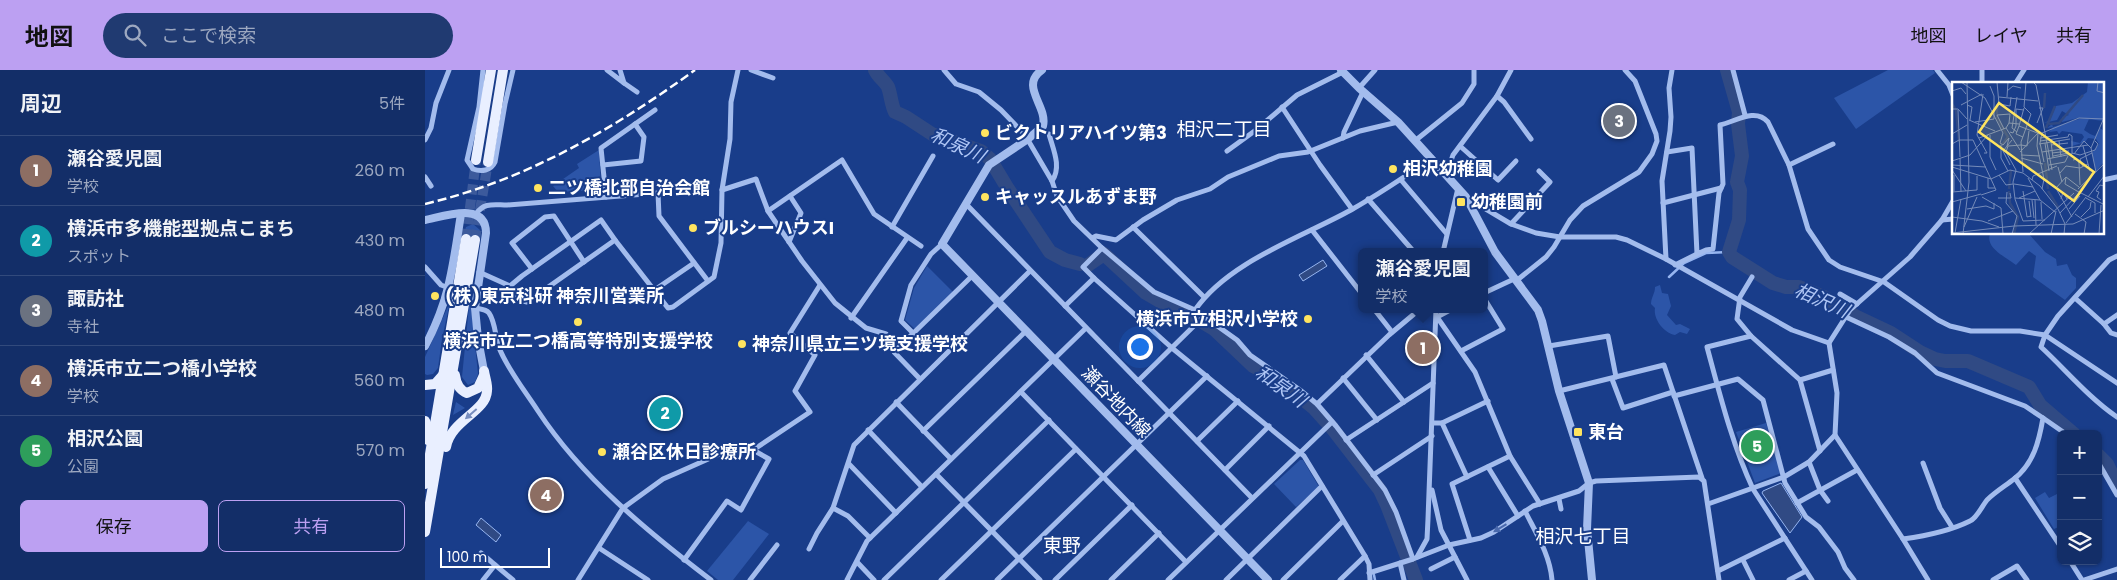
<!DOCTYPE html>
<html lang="ja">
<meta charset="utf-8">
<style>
body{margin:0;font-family:Poppins,"Noto Sans JP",sans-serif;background:#203a71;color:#f1f3f6}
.controls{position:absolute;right:15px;bottom:15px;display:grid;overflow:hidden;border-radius:8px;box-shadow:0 1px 4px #0004}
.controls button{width:45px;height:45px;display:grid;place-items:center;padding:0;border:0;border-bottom:1px solid #324a7c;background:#132e68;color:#f1f3f6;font:25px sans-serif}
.scale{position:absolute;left:15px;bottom:12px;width:110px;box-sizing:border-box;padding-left:5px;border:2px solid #fff;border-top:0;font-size:14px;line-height:18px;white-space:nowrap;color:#fff;-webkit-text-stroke:4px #193d8a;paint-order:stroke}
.you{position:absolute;left:714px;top:276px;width:18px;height:18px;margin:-12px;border:4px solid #fff;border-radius:50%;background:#1a73e8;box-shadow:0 0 0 8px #1a73e833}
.badge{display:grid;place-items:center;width:32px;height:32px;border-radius:50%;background:#bca0f2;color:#fff;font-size:16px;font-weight:700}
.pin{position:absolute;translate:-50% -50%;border:2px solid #fff;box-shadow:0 1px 5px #0006}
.popup{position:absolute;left:933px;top:178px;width:130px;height:65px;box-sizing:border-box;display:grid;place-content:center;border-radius:8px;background:#132e68;filter:drop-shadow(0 1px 4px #0005);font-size:16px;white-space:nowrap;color:#9da8c0}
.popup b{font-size:19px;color:#f1f3f6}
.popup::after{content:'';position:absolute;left:50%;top:100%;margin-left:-10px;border:10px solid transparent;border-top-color:#132e68}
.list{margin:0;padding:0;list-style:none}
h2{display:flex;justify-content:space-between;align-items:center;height:65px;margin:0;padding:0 20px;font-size:21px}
h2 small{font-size:16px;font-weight:400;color:#9da8c0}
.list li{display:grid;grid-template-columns:32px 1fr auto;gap:15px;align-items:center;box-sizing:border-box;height:70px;padding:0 20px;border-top:1px solid #324a7c}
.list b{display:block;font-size:19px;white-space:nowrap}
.list p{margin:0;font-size:16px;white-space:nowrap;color:#9da8c0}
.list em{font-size:16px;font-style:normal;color:#9da8c0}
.actions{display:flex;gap:10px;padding:15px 20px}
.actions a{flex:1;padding:11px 0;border:1px solid #bca0f2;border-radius:8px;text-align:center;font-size:18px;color:#bca0f2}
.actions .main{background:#bca0f2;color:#111}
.icon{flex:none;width:28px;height:28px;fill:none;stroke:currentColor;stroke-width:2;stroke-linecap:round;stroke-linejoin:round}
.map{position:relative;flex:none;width:1692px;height:510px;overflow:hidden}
header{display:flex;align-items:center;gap:30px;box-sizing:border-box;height:70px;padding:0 25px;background:#bca0f2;color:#111}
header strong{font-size:24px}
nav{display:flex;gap:28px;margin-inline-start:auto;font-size:18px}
.search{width:350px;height:45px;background:#203a71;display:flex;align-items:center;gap:12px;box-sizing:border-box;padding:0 18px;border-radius:28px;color:#9da8c0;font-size:19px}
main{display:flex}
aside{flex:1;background:#132e68}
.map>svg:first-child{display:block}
</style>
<header>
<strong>地図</strong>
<div class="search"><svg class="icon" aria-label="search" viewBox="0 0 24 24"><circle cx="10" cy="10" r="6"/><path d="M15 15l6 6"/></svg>ここで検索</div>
<nav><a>地図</a><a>レイヤ</a><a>共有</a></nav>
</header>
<main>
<aside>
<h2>周辺<small>5件</small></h2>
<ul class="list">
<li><span class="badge" style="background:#8d6e63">1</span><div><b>瀬谷愛児園</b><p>学校</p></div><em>260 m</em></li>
<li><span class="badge" style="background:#0f9aa8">2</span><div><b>横浜市多機能型拠点こまち</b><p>スポット</p></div><em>430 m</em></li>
<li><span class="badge" style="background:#6b7280">3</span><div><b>諏訪社</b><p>寺社</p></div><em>480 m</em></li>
<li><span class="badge" style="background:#8d6e63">4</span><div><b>横浜市立二つ橋小学校</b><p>学校</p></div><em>560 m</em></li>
<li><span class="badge" style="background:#2e9e5b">5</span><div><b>相沢公園</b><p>公園</p></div><em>570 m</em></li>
</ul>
<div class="actions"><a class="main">保存</a><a>共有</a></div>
</aside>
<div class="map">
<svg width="1692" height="510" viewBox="0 0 1692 510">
<rect width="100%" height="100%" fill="#193d8a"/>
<!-- green -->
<g fill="#2c55a8">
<path d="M1463,0H1508L1510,3L1431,59L1409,28Z"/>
<path d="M174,80L176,118L174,120L133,122L128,116L154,98L152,94Z"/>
<path d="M48,154L55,160L53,169L38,167L41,157Z"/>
<path d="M1565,164H1604L1620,182L1631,189L1632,196L1642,194L1647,205L1651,208V218L1640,230L1608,207L1611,186L1604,181L1591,195C1581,187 1560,178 1565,164Z"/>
<path d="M502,196L528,222L490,259L480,250L489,218Z"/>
<path d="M1235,215L1237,223L1243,224L1246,236L1242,245L1251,255L1255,254L1265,259L1262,264L1255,262L1250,265C1239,263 1228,249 1230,238L1226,234C1226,227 1230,224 1230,217Z"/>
<path d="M45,226L53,304L50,312L43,315L37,307Z"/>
<path d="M25,232L17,269L13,298L8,304L2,305L0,304V287Z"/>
<path d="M31,332L40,338L28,345Z"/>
<path d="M1341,353L1356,403L1330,413L1311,362Z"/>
<path d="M875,390H878L894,417L871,437L849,414Z"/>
<path d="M1620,422L1624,428L1636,422V456L1629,459L1610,428Z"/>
<path d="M323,451L344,464L308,510H293L282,501Z"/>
</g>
<!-- water -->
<g fill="#304a84" stroke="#96b5f0">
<path d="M898,190L902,196L878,211L874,205Z"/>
<path d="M1356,413L1377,447L1365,463L1337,423L1338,421Z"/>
<path d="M56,448L76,465L71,472L51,455Z"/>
</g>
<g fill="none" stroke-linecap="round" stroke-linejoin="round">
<!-- stream -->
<g stroke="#96b5f0" stroke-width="2.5">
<path d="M1244,207L1259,193L1281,183L1304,182"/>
<path d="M949,505L950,510"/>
</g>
<!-- river -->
<g stroke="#304a84" stroke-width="14">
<path d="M450,0C453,7 460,11 463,17C466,25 466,34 470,42L481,47L507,64L556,81L565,89L583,119L625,182L640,190L655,194"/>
<path d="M1302,0L1314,42L1313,54L1317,86L1312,112L1315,120L1314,150L1304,182L1307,187L1348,213L1361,217H1374L1399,227L1430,246L1466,263L1495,282L1510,289L1520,291H1543L1604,317L1615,335L1649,364"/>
<path d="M663,195L679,184L721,223L733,230L764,244L789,259L828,296L842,303L861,319L868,321L889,338L907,358L955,420L962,435L991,510"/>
<path d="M1673,385L1682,394L1692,415"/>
</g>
<!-- primary-tunnel -->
<g stroke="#3c5a9c" stroke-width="10" stroke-dasharray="10 5" stroke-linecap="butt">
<path d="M41,169L51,90"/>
<path d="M50,170L63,92"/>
</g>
<!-- minor -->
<g stroke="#a3bced" stroke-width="5">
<path d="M58,0L54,37L42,90L48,99C56,102 66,101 70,92L80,34L88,0"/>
<path d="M182,0L199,13L195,0"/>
<path d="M326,0L348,8"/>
<path d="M519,0L531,14L554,22L576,40L600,65L627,111L632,126L649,151L677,178L729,222L770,240L812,270L825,285L875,320L892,334L911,356L960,420L971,442L988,489"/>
<path d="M1308,0L1320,45"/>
<path d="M1512,0L1524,15L1528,25"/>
<path d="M1557,0V14"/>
<path d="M199,13L212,22"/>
<path d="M1590,14L1599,0"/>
<path d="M934,18L950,0"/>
<path d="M1072,26L1079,32L1106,69"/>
<path d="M857,37L895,95L927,139"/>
<path d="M624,64C628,79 637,97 627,111"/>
<path d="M918,68L919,62L938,22"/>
<path d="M0,70L6,58L11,33L24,0"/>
<path d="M991,70L1037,33L1049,14V0"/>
<path d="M1035,76L1073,110L1091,91"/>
<path d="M802,81L831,60L872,25L918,2"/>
<path d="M1242,82L1267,78L1272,184L1281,180L1288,179L1294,123L1298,114L1295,55C1310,52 1330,37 1343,52L1364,95L1383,159L1404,190L1415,197L1459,212L1513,250L1525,256L1546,261H1595L1620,265L1692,313"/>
<path d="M178,95L216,91L219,67L210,54"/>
<path d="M1364,95L1408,74"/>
<path d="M1021,105L1028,85L1072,26L1086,0"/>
<path d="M0,107L6,116"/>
<path d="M976,110L1021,163"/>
<path d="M1678,110L1692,107"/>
<path d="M297,120L331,109L343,141L377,191L410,233L441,258L461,264"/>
<path d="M181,127L176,78L230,40"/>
<path d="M943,129L989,182"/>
<path d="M1044,129L1086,154L1111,163L1135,167H1191L1202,170L1241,189L1367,260L1404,273"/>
<path d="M1238,133L1296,118"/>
<path d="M542,135L827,428"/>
<path d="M343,141L417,90L449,144L496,176"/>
<path d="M51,144C59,132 69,135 82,135L233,123L234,146L283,211"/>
<path d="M1517,150L1528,149"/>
<path d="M1086,154L1125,112L1114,101"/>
<path d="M467,157L508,86"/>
<path d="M708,157L779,227"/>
<path d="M887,160L937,224"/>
<path d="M667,168L671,166L691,170L718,150L752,130L785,119L803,107L854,86L883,82L935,61L973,52"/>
<path d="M364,172L376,143L365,126"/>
<path d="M1018,182L1033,118"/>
<path d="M1692,186L1684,190L1633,246L1620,265L1616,277C1641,300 1663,327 1692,347"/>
<path d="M1241,189L1237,111L1245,61L1246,47L1244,18L1247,0"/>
<path d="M1250,195L1272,184"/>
<path d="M0,197L16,215L24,218"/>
<path d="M107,199L87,173L120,147L129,146L159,192"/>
<path d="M54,202L85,216L94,230L102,232L190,170L243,238L248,237L289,207L296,173L297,120L305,69L306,32L313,0"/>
<path d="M1327,207L1315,227L1312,249L1326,266L1375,310L1395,381"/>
<path d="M669,208L747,278L879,386L940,486L944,494L945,510"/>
<path d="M1091,211L1121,187L1129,177L1145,150L1158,136L1214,102L1227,84L1232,71L1231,64L1210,11L1200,0"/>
<path d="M85,216L97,206L176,150L190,170"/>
<path d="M228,221L269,193"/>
<path d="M1059,223L1089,209"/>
<path d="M1415,224L1432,234"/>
<path d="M1650,228L1679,254L1692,245"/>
<path d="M640,236L669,208L658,197L677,178"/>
<path d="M50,238C55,239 61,239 64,243C71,253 70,269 75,280C84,301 100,321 113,341C157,408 223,462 286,510"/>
<path d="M949,239L967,262"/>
<path d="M1027,239L1012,247L1050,302L1085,386L1115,434"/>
<path d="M770,240C803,192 875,168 926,140C954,124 981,106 1007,88"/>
<path d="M426,248L482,168"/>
<path d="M1679,254L1686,263L1692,265"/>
<path d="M488,263L476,251L486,215L506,184L517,174"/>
<path d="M1326,266L1282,277C1295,325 1307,374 1328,419L1387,510"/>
<path d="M1124,276L1183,266L1191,307"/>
<path d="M1036,281L1078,259L1059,228"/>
<path d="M941,285L979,332"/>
<path d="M918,308L952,350"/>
<path d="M495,309L469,282L547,206"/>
<path d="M1187,309L1198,338L1248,322"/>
<path d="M1375,310L1408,300"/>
<path d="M713,311L778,247"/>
<path d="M1134,321L1239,295L1277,408"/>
<path d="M596,322L761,492"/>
<path d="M1249,326L1313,309L1338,330L1360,413L1381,447L1394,457L1413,482L1420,498L1429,510"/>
<path d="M471,332L526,389"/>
<path d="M892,334L964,265L995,239"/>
<path d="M1618,348L1641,364"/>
<path d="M1009,353H1017L1042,407"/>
<path d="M1017,353L1063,331"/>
<path d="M443,360L497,417"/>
<path d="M498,361L601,261"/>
<path d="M1410,365L1478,469C1500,466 1525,461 1545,451C1552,448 1557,436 1562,430C1570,422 1580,416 1589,409C1609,393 1614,371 1618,348L1600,336L1512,303L1490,283L1464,267L1421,247"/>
<path d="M921,370L1008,313"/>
<path d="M772,371L813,331"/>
<path d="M1384,392L1395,420L1403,431"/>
<path d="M1673,392L1692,425"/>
<path d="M1498,393L1515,438L1527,457"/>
<path d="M424,394L471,443"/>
<path d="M1063,397L1093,446"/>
<path d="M800,400L844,356"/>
<path d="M511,404L615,510"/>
<path d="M948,405L1007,366"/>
<path d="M1590,408L1636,477"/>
<path d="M1007,420L1016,460L1042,510"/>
<path d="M1134,429L1136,439"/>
<path d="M1372,433L1432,400"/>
<path d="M1283,434L1359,407L1384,392L1410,365L1412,323L1404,273L1425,240L1485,187L1517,150L1528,131"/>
<path d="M1100,441C1111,463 1125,485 1127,510"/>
<path d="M445,468L423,446L408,438L429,375L605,201"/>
<path d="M1478,469L1503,510"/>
<path d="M1045,470L1027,414L1085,386"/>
<path d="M174,478L223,510"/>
<path d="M384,479L392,463L408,438"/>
<path d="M56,483L88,510"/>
<path d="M992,487L1002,469L1003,449L1011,239"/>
<path d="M259,490L302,431L316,440L344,389L328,380"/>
<path d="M1318,490L1328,510"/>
<path d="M1645,491L1657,510"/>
<path d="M432,492L449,510"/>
<path d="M975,493L979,510"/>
<path d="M1006,499L1030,487"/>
<path d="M1293,501L1360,468"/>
<path d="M944,503L988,489L1024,475L1056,468L1069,462L1108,436L1154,421L1164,413L1171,411L1274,407L1279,411L1294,510"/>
<path d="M58,510L70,495"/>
<path d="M153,510L198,438L238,409L254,402L299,382L328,380L385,342L370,321L390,285L365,263L395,215"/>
<path d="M325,510L352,475"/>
<path d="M422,510L442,471L661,258"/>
<path d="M459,510L624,350"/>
<path d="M516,510L651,379"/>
<path d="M572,510L782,306"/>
<path d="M630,510L707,435"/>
<path d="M686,510L734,463"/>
<path d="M743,510L907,352"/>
<path d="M801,510L897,416"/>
<path d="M858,510L918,451"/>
<path d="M915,510L940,486"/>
<path d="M1364,510L1381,501"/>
<path d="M1568,510L1592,496L1602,510"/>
<path d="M1659,510L1692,499"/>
</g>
<!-- tertiary -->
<g stroke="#a3bced" stroke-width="8">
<path d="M617,0C594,16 623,36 618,56L603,69L564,95L517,174L843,510"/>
<path d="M916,0L934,18L973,52L1041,127L1070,182L1113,240L1117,251L1134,321L1164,413L1162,459L1167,510"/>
<path d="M0,150C20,146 61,131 61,163L50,238L53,269L59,301"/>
<path d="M0,276C25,230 28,194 36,144"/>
</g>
<!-- primary -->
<g stroke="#e9efff" stroke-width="10">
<path d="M51,90L66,0"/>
<path d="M63,92L78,0"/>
<path d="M30,305C31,313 34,320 42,323L53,318L59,305"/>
<path d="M0,315L10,314L18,305"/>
<path d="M0,351L4,360L3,370"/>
<path d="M21,377C26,350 61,342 62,321C63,315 60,308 59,301"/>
<path d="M0,414L41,169"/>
<path d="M0,462L50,170"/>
</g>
<!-- rail -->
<path stroke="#fff" stroke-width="2.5" stroke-dasharray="9 4" stroke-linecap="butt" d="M0,134C101,110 187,60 270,0"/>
</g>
<!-- one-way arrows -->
<defs><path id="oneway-solid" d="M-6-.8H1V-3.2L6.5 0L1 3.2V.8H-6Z" transform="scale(1.25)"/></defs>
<use fill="#778dbf" href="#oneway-solid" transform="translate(46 344) rotate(139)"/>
<use fill="#4969ad" href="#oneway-solid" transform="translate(1075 458) rotate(149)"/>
<!-- markers -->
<g fill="#ffe45f" stroke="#193d8a" stroke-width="2">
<circle cx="560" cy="63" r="5"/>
<circle cx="968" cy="99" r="5"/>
<circle cx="113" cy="118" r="5"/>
<circle cx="560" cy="127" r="5"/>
<rect x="1031" y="127" width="10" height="10" rx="2.5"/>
<circle cx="268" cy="158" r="5"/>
<circle cx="10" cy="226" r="5"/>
<circle cx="883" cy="249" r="5"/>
<circle cx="153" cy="252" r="5"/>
<circle cx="317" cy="274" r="5"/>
<rect x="1148" y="357" width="10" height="10" rx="2.5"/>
<circle cx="177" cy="382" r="5"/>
</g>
<g text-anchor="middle" stroke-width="4" stroke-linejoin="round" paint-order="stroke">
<!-- poi labels -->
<g font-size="18" font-weight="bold" fill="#fff" stroke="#193d8a" text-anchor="start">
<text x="570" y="69">ビクトリアハイツ第3</text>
<text x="978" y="105">相沢幼稚園</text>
<text x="123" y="124">二ツ橋北部自治会館</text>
<text x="570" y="133">キャッスルあずま野</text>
<text x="1046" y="138">幼稚園前</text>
<text x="278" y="164">ブルシーハウスI</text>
<text x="20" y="232">(株)東京科研 神奈川営業所</text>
<text x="873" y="255" text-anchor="end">横浜市立相沢小学校</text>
<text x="153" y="277" text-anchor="middle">横浜市立二つ橋高等特別支援学校</text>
<text x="327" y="280">神奈川県立三ツ境支援学校</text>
<text x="1163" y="368">東台</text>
<text x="187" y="388">瀬谷区休日診療所</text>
</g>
<!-- street labels -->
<g font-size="18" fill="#fff" stroke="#193d8a">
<text transform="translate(691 332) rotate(46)" y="6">瀬谷地内線</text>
</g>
<!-- neighbourhood labels -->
<g font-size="19" fill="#fff" stroke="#193d8a">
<text x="799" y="66">相沢二丁目</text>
<text x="1158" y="473">相沢七丁目</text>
<text x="637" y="482">東野</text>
</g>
<!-- water labels -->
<g font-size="19" font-style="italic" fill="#afc6f5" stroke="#193d8a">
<text transform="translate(533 75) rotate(25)" y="7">和泉川</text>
<text transform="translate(1397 230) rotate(24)" y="7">相沢川</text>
<text transform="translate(856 316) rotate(35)" y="7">和泉川</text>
</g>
</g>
<!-- overview -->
<g transform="translate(1527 12)">
<rect width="152" height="152" fill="#193d8a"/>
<path d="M136,0H152V39L126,36L110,40V35L117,33L110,29L105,38L92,41L98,38L104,24L120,21L135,10ZM127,37H137L132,48L138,52L143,54L148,46L152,49V80L144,89L140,71L147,62L144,57L136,56L133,60L120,64L119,59L128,61L132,55L130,52L110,49L107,52L105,49L97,50L101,45L95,46L100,42L101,45Z" fill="#2c55a8"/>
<path fill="none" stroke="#304a84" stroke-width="2.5" d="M0,22L4,28L7,60M45,22V36L56,55L49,64M92,26L93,11M97,42L107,41L131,13M94,46L103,24M93,81L96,107M57,107L59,88M57,109L58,121L66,135L62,152M96,109L106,125"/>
<path fill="none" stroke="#758bb9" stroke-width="1" d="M9,0L33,16L51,51L48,61L51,63L57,56L55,64M45,0L47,22L58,24L59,15M81,0L84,3L100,88M146,0L145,9L153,11M0,9L9,6L14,12M55,9L61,4L69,6M31,12L25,53L35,71H32M47,15L86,19M55,15L56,0M9,23L30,12M15,23L20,25L18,38M72,26L67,44L88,52M0,27H6L15,37M6,28L8,75M17,38L43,49M23,40L42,37V14L38,4M85,41L91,26H87M67,44L64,52L71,55M54,46L68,68M52,47L45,33L58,32L57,41M58,50L61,51L64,44V27L72,28M65,50L60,46L65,15M86,51L85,64L92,97L90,107M0,52L15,43M38,53V75L44,88M27,56L54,46L57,41L67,42M88,56L106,53M88,59L116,55M107,59L109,75M99,60L101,76M93,61L97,89M0,62L7,58H21L44,108L29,113M87,62L118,57M49,63V76L56,89M69,63L56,64L54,70L64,88L61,100L63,117L71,139M69,63L75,64L77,49M99,63L116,61M131,64L138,89M68,70L86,51M90,70L136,63M100,71L117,69M120,71L128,73L143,68L146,62L143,59M122,72L132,59L139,66M69,73L88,74M101,74L117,71M8,76L9,110M69,76L91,82M95,77L120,72V54L117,52L116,55M121,78L125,77L127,81L128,103M0,79L18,73L36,53M92,80L88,61L90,51L127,36L153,37M0,83L34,85M58,83L51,69L60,58M97,83L113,80L116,74M0,85L39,97L58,88L71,91L88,104L106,127L113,142L112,152M106,85L110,100M131,85L128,77L140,71M0,88L14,109M71,90L69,60L79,32L72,25L74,0M144,90L139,66L151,38M108,91L114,84L128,86L136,82M47,93L54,103L61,102M114,95L113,102L125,109M36,96V106H43M76,96L88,118L103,130M80,98L81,94L105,84M62,102L81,105M104,106L114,95L127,105M126,107L153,81M105,108L120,135M2,109V93M71,109L75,135L79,134M125,109L153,123M0,110L25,108V94M55,110L54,121L65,134L60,152M30,115L49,126L51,152M136,115L153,93M46,116H59L58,111M63,116L88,118M67,116L83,109M134,116L143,121V131M109,117L111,110L115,117M80,118L82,136M83,118L84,143M149,118L145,115L147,110L144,109L148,103L152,104M77,119L79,135M0,120L29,112M89,120L90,137M15,127L34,124L42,127V121M117,127L128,114M108,131L126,112M123,132L134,140L132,152M0,135L30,139L47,145M129,135L138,126L139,120M36,139L61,129M71,139L93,138M114,141L134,115M12,145L25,115M0,151L62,144L121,142L153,128M3,151L9,117M11,152L17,100L15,0M77,152L122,111M99,152L104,129M147,152L149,123"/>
<path fill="#ffe45f" fill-opacity="0.15" stroke="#ffe45f" stroke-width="2.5" d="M47,21L142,90L122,119L27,50Z"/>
<rect width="152" height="152" fill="none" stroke="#fff" stroke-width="2.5"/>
</g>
</svg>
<div class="controls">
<button>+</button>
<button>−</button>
<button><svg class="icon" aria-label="layers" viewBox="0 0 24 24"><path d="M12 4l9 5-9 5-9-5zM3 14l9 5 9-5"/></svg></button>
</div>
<div class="scale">100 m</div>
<div class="you"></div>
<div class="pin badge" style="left:998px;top:278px;background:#8d6e63">1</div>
<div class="popup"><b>瀬谷愛児園</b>学校</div>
<div class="pin badge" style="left:240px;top:343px;background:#0f9aa8">2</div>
<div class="pin badge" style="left:1194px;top:51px;background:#6b7280">3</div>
<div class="pin badge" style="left:121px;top:425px;background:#8d6e63">4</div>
<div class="pin badge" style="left:1332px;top:376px;background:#2e9e5b">5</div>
</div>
</main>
